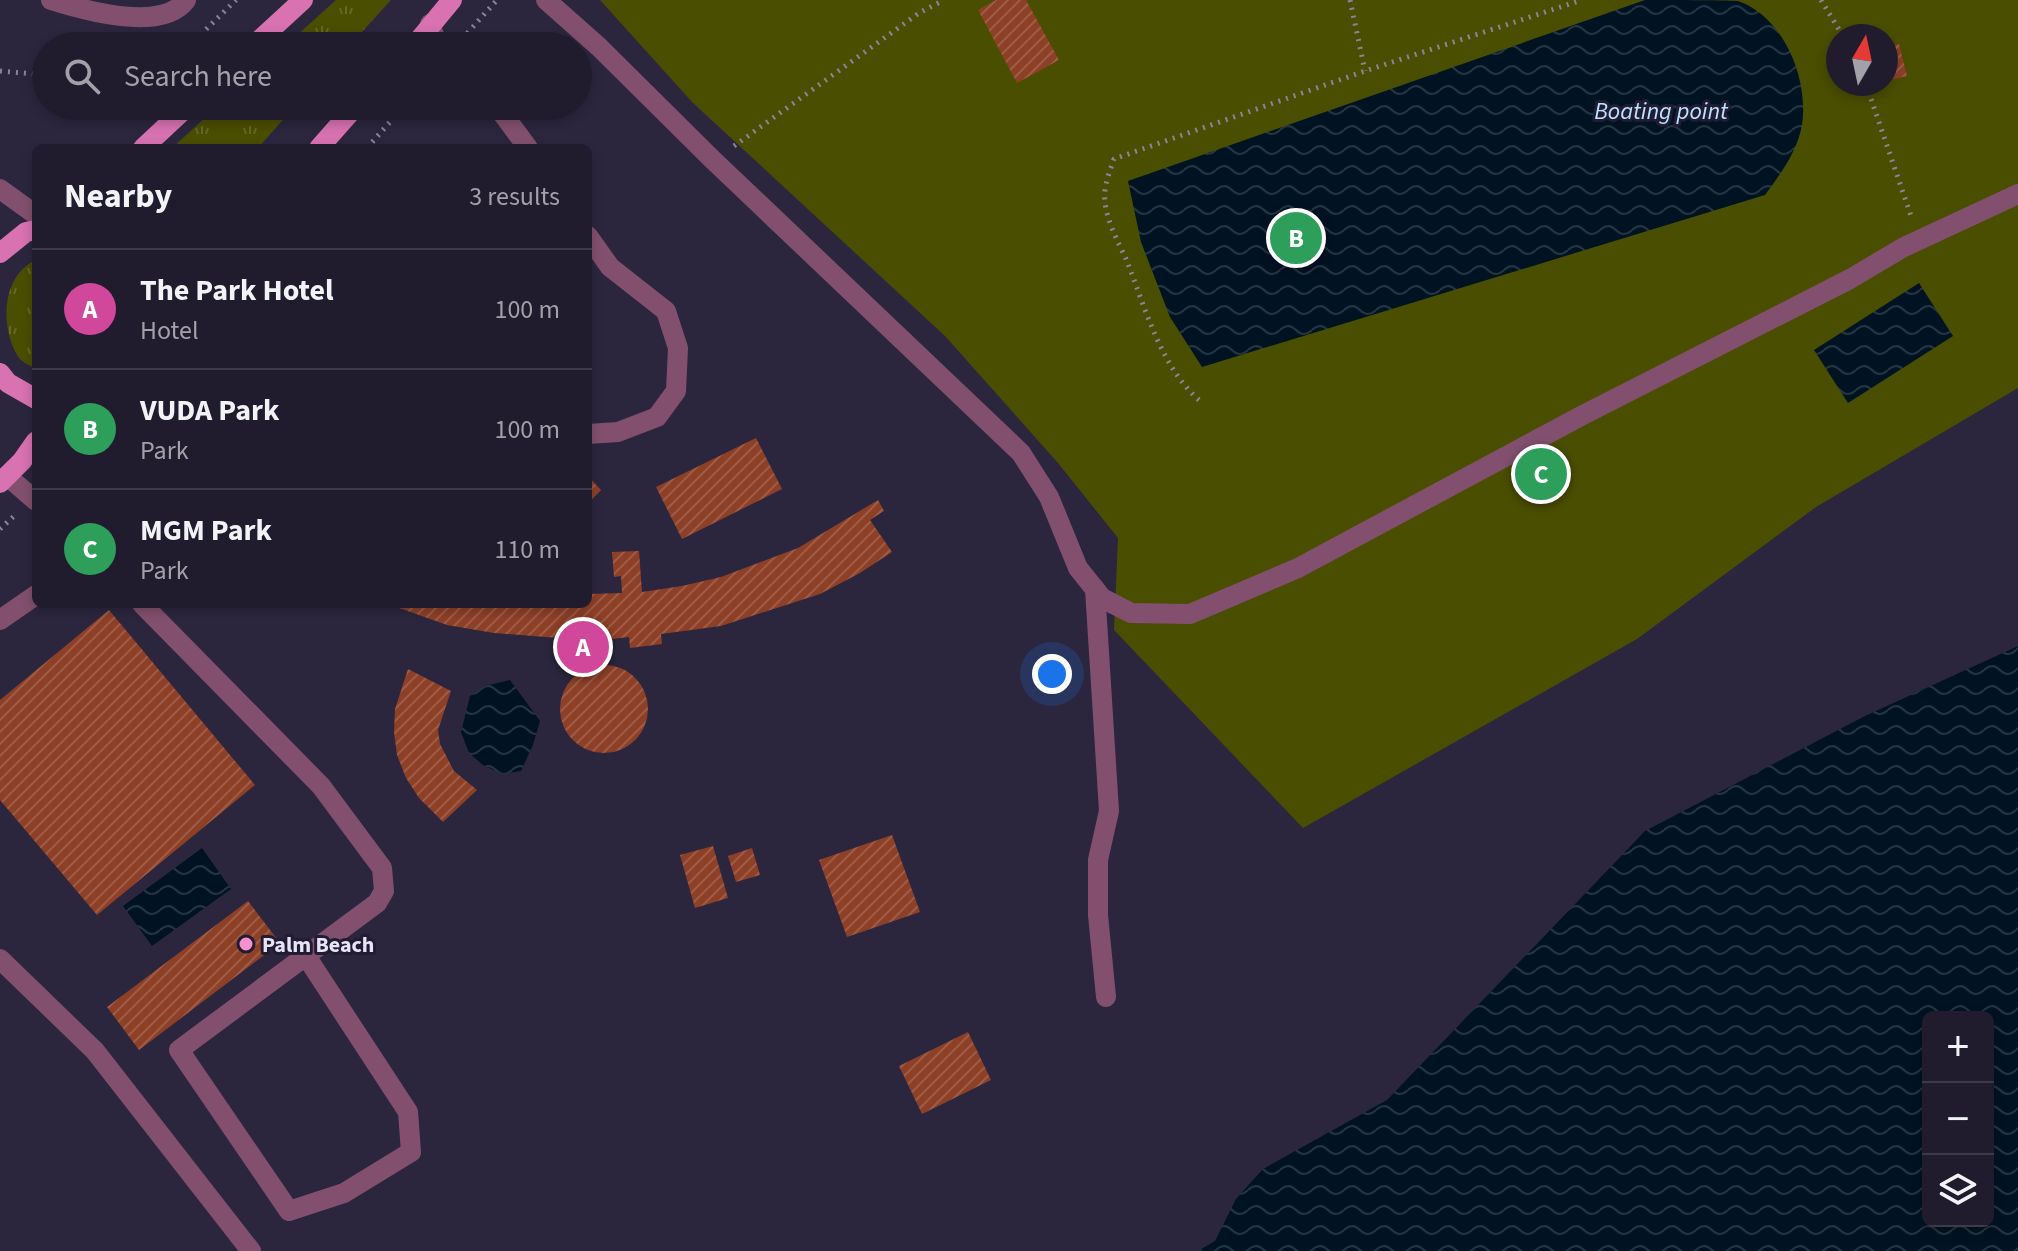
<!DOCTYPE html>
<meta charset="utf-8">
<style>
body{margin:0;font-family:"Source Sans 3",sans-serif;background:#282536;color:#f1f3f6}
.controls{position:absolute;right:24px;bottom:24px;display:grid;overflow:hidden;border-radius:12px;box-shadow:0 4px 12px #0003}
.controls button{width:72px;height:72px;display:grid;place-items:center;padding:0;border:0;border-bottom:2px solid #3d3a4a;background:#201c2e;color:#f1f3f6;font:40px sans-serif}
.compass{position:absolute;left:1826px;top:24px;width:72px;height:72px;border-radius:50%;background:#201c2e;box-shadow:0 4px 12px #0003;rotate:9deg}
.you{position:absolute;left:1052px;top:674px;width:28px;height:28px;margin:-20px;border:6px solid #fff;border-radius:50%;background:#1a73e8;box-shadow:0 0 0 12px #1a73e833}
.badge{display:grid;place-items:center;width:52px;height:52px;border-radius:50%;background:#0f766e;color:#fff;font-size:26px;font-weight:700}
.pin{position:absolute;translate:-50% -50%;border:4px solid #fff;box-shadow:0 2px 8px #0006}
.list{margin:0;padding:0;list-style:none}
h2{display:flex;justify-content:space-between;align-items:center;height:104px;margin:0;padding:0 32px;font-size:34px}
h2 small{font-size:26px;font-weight:400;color:#a2a1aa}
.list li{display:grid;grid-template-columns:52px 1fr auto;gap:24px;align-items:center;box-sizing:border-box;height:120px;padding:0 32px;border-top:2px solid #3d3a4a}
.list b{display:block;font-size:30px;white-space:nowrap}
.list p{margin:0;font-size:26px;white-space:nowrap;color:#a2a1aa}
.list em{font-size:26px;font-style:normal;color:#a2a1aa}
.icon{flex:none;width:44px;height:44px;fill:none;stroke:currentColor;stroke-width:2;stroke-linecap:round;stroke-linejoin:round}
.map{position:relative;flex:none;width:2018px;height:1251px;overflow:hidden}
.search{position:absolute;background:#201c2e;box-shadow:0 4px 12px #0003;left:32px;top:32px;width:560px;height:88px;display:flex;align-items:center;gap:20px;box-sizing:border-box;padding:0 28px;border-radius:44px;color:#a2a1aa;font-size:30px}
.panel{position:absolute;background:#201c2e;box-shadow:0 4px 12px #0003;left:32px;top:144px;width:560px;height:464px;border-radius:12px}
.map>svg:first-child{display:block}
</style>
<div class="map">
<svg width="2018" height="1251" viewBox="0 0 2018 1251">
<defs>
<pattern id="grass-tufts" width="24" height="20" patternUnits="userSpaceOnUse" patternTransform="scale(2)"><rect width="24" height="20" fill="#4a4e00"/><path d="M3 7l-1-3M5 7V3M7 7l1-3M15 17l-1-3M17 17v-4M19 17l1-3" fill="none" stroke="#646726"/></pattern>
<pattern id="water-waves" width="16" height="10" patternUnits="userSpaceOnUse" patternTransform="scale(2)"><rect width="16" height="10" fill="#001322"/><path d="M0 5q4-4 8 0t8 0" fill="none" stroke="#253543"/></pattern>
<pattern id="building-hatch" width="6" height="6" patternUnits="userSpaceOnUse" patternTransform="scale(2)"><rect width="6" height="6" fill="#8e4027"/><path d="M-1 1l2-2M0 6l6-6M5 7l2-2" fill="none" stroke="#9e5b47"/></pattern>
</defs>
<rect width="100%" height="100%" fill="#2b263e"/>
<!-- grass -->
<g fill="url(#grass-tufts)">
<path d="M336,0H391L349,46H285Z"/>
<path d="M218,106H295L258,148H172Z"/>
<path d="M36,260V369C31,366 24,363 20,359C0,331 0,276 36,260Z"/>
</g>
<!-- green -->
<path fill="#4a4e00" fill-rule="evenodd" d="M600,0H2018V388L1816,507L1637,639L1303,828L1114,630L1118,538L1058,463L945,336L692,102ZM1838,36H1886V84H1838Z"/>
<!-- water -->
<g fill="url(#water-waves)" fill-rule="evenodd">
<path d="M1645,0C1664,0 1724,0 1738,1C1784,17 1809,79 1802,125C1797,152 1781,173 1765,195L1202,367L1170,317L1141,242L1128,181Z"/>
<path d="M1919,283L1953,336L1848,403L1814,350Z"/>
<path d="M2018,646V1251H1198L1215,1241L1236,1199L1263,1169L1387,1100L1645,831L1865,716ZM1988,1017V1221H1928V1017Z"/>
<path d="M510,680L540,721L533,745L521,771L502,774L483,765L469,753L461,732L470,696L485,686Z"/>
<path d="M202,848L231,889L152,946L123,906Z"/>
</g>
<!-- building -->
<g fill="url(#building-hatch)">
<path d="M996,0H1026L1059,60L1017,83L978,10Z"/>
<path d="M1899,44L1907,76L1886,81V48Z"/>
<path d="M756,438L782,489L682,539L656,487Z"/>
<path d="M588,476L601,490L588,503Z"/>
<path d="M878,500L884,511L870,520L892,552L860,573L820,594L721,626L661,634L662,644L630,648L629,637L596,641L494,633L447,625L388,604H588V594L622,593L621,576L614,577L612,552L639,551L642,592L682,586L721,577L798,548Z"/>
<path d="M109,610L255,785L97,915L0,800V700Z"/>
<circle cx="604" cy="709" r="44"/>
<path d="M408,669L451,691L438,730L440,744L454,771L477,790L443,822L419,798L406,778L397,755L394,732L395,709Z"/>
<path d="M892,835L920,912L847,937L819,860Z"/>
<path d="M713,846L728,898L695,908L680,855Z"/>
<path d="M752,848L760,875L736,882L728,856Z"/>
<path d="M248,901L280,943L139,1050L107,1007Z"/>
<path d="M968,1032L991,1080L922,1114L899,1066Z"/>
</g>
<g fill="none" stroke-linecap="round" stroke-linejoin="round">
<!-- path -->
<g stroke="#888599" stroke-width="5" stroke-dasharray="2 6" stroke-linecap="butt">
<path d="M1350,0L1365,71"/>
<path d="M1821,0L1843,36"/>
<path d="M462,39L497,0"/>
<path d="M189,46L236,0"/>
<path d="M0,71L46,75"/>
<path d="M1866,84L1911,216"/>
<path d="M734,146L919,13L944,0"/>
<path d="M367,148L404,106"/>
<path d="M1199,400C1160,366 1145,306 1126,259C1118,242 1106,219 1105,201C1103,187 1110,171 1114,159L1365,71L1582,0"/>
<path d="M0,529L14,516"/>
</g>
<!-- minor -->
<g stroke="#82506e" stroke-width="20">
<path d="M51,0C83,10 162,33 186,0"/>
<path d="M546,0L599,47L713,160L1021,453L1049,497L1078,568L1102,598L1131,613L1190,614L1298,568L1581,416L1850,279L1904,247L2018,194"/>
<path d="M430,24L438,46"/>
<path d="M497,106L528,148"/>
<path d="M0,189L36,215"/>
<path d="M588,236L610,267L666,311L678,348L676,391L657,417L618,432L588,434"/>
<path d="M7,476L36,501"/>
<path d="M1095,589L1109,811L1098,860V915L1106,997"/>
<path d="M142,604L321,786L382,868L384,891L377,903L179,1050L289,1211L344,1193L411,1152L408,1112L306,956"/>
<path d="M0,620L36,595"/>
<path d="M0,959L95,1051L251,1251"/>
</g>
<!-- major -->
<g stroke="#d872b1" stroke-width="20">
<path d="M253,46L303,0"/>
<path d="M414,46L452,0"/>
<path d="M143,148L188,106"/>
<path d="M319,148L356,106"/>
<path d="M0,253L26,232L36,230"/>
<path d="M0,373L8,383L36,399"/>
<path d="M0,483L22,461L36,441"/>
</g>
</g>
<!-- markers -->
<circle fill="#f790cd" stroke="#211c33" stroke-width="3" cx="246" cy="944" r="8"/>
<g text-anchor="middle" stroke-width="6" stroke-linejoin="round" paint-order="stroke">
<!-- poi labels -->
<g font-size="22" font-weight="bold" fill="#e7e5f5" stroke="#211c33" text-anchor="start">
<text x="262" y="952">Palm Beach</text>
</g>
<!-- water labels -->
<g font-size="24" font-style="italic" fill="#bae4ff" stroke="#211c33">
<text x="1661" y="119">Boating point</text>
</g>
</g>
</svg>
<div class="controls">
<button>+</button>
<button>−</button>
<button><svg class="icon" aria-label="layers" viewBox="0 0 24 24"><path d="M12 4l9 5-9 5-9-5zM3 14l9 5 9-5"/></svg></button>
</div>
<svg class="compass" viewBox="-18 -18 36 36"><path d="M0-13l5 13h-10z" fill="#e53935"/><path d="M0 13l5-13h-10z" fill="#a2a1aa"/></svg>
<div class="you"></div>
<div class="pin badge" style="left:583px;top:647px;background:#d1479c">A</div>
<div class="pin badge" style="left:1296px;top:238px;background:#2e9e5b">B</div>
<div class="pin badge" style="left:1541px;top:474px;background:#2e9e5b">C</div>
<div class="search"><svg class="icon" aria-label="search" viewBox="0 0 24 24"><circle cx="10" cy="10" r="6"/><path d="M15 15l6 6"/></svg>Search here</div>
<section class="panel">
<h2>Nearby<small>3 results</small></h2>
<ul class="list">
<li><span class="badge" style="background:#d1479c">A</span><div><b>The Park Hotel</b><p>Hotel</p></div><em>100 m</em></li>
<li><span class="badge" style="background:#2e9e5b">B</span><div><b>VUDA Park</b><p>Park</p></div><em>100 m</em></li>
<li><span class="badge" style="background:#2e9e5b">C</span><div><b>MGM Park</b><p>Park</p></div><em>110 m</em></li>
</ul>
</section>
</div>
